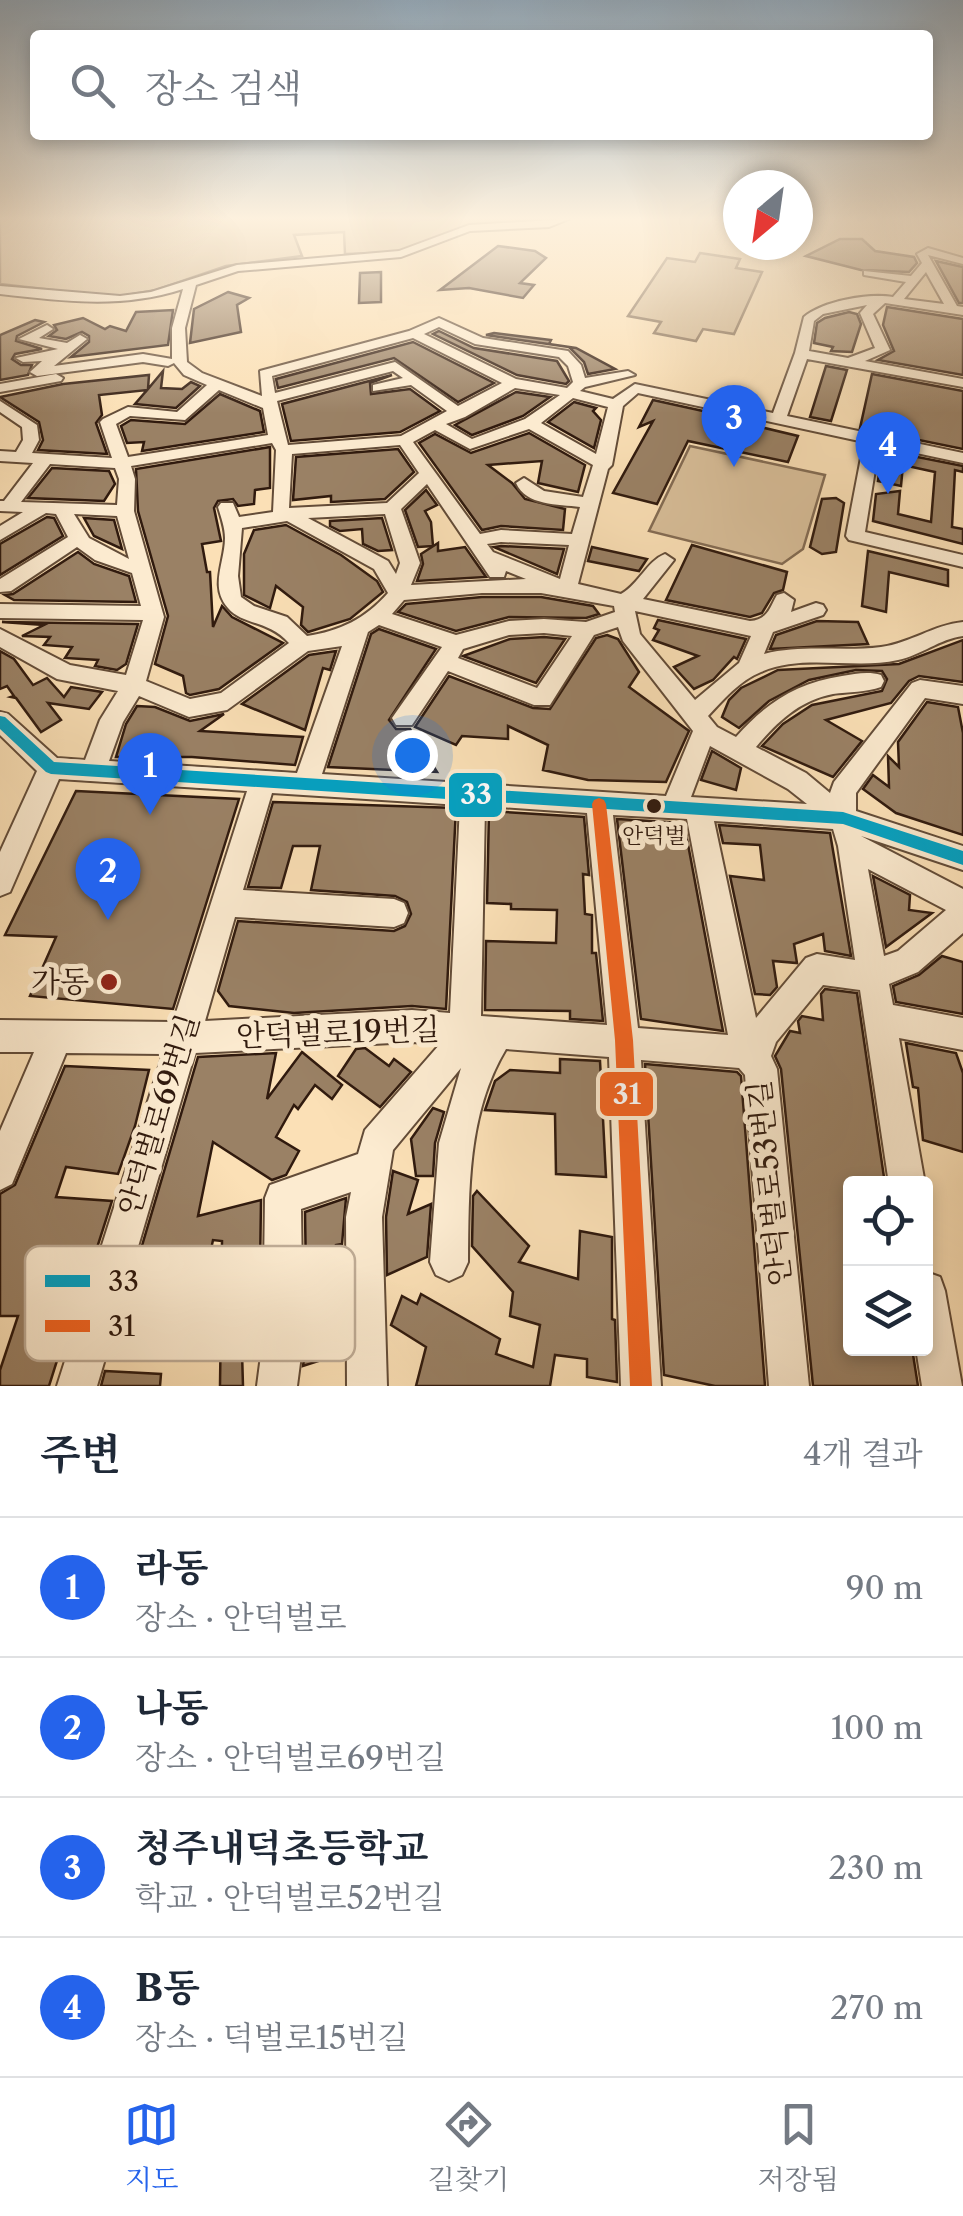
<!DOCTYPE html>
<html lang="ko">
<meta charset="utf-8">
<style>
body{margin:0;font-family:"Libre Caslon Text","Noto Serif KR",serif;background:#f2f2f3;color:#1f2937}
.controls{position:absolute;right:30px;bottom:30px;display:grid;overflow:hidden;border-radius:10px;box-shadow:0 5px 15px #0003}
.controls button{width:90px;height:90px;display:grid;place-items:center;padding:0;border:0;border-bottom:2px solid #e0e1e3;background:#fff;color:#1f2937;font:50px sans-serif}
.compass{position:absolute;left:723px;top:170px;width:90px;height:90px;border-radius:50%;background:#fff;box-shadow:0 5px 15px #0003;rotate:209deg}
.you{position:absolute;left:412px;top:755px;width:35px;height:35px;margin:-25px;border:8px solid #fff;border-radius:50%;background:#1a73e8;box-shadow:0 0 0 15px #1a73e833}
.badge{display:grid;place-items:center;width:65px;height:65px;border-radius:50%;background:#2563eb;color:#fff;font-size:32px;font-weight:700}
.pin{position:absolute;translate:-50% -82px;filter:drop-shadow(0 2px 5px #0008)}
.pin::after{content:'';position:absolute;top:52px;width:35px;height:30px;background:inherit;clip-path:polygon(0 0,100% 0,50% 100%)}
.list{margin:0;padding:0;list-style:none}
h2{display:flex;justify-content:space-between;align-items:center;height:130px;margin:0;padding:0 40px;font-size:42px}
h2 small{font-size:32px;font-weight:400;color:#747a83}
.list li{display:grid;grid-template-columns:65px 1fr auto;gap:30px;align-items:center;box-sizing:border-box;height:140px;padding:0 40px;border-top:2px solid #e0e1e3}
.list b{display:block;font-size:38px;white-space:nowrap}
.list p{margin:0;font-size:32px;white-space:nowrap;color:#747a83}
.list em{font-size:32px;font-style:normal;color:#747a83}
.icon{flex:none;width:55px;height:55px;fill:none;stroke:currentColor;stroke-width:2;stroke-linecap:round;stroke-linejoin:round}
.map{position:relative;flex:none;width:963px;height:1386px;overflow:hidden}
.search{position:absolute;background:#fff;box-shadow:0 5px 15px #0003;left:30px;right:30px;top:30px;height:110px;display:flex;align-items:center;gap:25px;box-sizing:border-box;padding:0 35px;border-radius:10px;color:#747a83;font-size:38px}
.sheet{height:690px;background:#fff}
nav{display:flex;justify-content:space-around;align-items:center;box-sizing:border-box;height:140px;border-top:2px solid #e0e1e3;background:#fff;font-size:28px;color:#747a83}
nav a{display:grid;justify-items:center;gap:5px}
nav .on{color:#2563eb}
.map>svg:first-child{display:block}
</style>
<div class="map">
<svg width="963" height="1386" viewBox="0 0 963 1386">
<rect width="100%" height="100%" fill="#fbe0b6"/>
<filter id="stains"><feTurbulence type="fractalNoise" baseFrequency=".002" numOctaves="4"/><feColorMatrix values="0 0 0 0 .2 0 0 0 0 .09 0 0 0 0 .02 0 0 0 .5 -.17"/></filter>
<radialGradient id="worn" r=".72"><stop offset=".6" stop-color="#630" stop-opacity="0"/><stop offset="1" stop-color="#630" stop-opacity=".3"/></radialGradient>
<!-- green -->
<g fill="#d8be99" stroke="#846c54" stroke-width="2.5">
<path d="M0,219H558L473,225L398,252L345,254L344,232L294,235L302,256L226,266L156,290L115,297L0,284Z"/>
<path d="M700,253L740,259L736,268L762,272L734,334L703,329L696,341L654,333L661,322L628,316L667,258L695,262Z"/>
<path d="M690,446L825,475L803,549L782,564L649,531Z"/>
</g>
<!-- building -->
<g fill="#9a8165" stroke="#301a0e" stroke-width="2.5">
<path d="M840,239H862L875,251L914,257L917,263L909,272L861,270L806,256Z"/>
<path d="M498,246L535,251L546,258L520,283L534,285L523,298L469,288L440,290Z"/>
<path d="M936,261L963,267V303H959Z"/>
<path d="M381,272V302L359,303L360,273Z"/>
<path d="M228,292L249,298L237,305L241,332L190,343L194,309Z"/>
<path d="M887,307L963,319V375L878,360L894,351L883,325Z"/>
<path d="M173,310L168,345L71,357L89,342V336L82,332L66,339L49,336L57,330L54,325L83,318L105,329L110,326L126,331L136,312Z"/>
<path d="M849,312L857,314L861,324L852,352L831,351L833,347L814,343L817,323L825,318Z"/>
<path d="M35,320L44,322L17,336L16,341L42,349L15,354L12,359L21,365H32L28,375L0,380V335Z"/>
<path d="M439,331L474,348L557,361L569,381L566,384L517,375L433,334Z"/>
<path d="M494,333L551,340L549,344L576,348L615,369L588,374L584,362L569,347L486,335Z"/>
<path d="M413,342L494,383L458,402L394,358L278,388L276,379Z"/>
<path d="M826,366L847,370L831,421L810,417Z"/>
<path d="M163,371L161,388L182,389L191,382L200,386L176,408L135,404L147,390L99,395L102,415L96,423L107,454L38,450L43,440L39,422L0,397L63,384L149,375L148,389Z"/>
<path d="M872,374L963,391V449L860,428Z"/>
<path d="M392,375L370,383L371,394L410,389L440,411L400,432L291,441L282,404Z"/>
<path d="M516,392L550,397L523,416L472,435L455,425Z"/>
<path d="M220,394L260,411L264,432L142,451L144,442L127,443L121,426L131,420L185,424Z"/>
<path d="M653,400L753,422L752,425L798,436L788,462L688,441L657,504L613,493L653,421L639,427Z"/>
<path d="M574,402L596,408L593,411L601,420L594,448L548,422Z"/>
<path d="M529,433L585,465L578,492L538,483L542,461L488,465L512,483L525,499L565,509L563,530L501,526L482,530L419,443L435,434L471,453Z"/>
<path d="M270,447V488L255,490L254,504L238,506L233,499L218,501L214,508L221,541L202,544L207,572H210L213,627L222,606L232,617L283,643L219,689L190,695L186,693L183,676L155,664L168,616L138,511L136,469Z"/>
<path d="M398,449L414,472L385,499L331,502V496L293,500L296,457Z"/>
<path d="M882,450L963,466V472L955,470L952,527L963,529V544L873,521L876,494L900,491L898,514L931,522L935,472L903,465L901,486L878,481Z"/>
<path d="M52,468L109,471L115,484L104,501L28,498Z"/>
<path d="M426,490L437,505L425,511L431,522L433,546L418,547L405,510Z"/>
<path d="M836,498L844,503L836,552L822,554L810,547L822,499Z"/>
<path d="M47,517L54,518L63,536L0,575V544Z"/>
<path d="M84,518L114,520L122,549L94,536Z"/>
<path d="M382,518L392,550L378,551L363,544L362,529L340,531L330,526V521Z"/>
<path d="M286,525L341,555L377,581L383,592L350,619L308,632L301,625L303,607L276,586L270,608L244,595V554L254,530Z"/>
<path d="M438,543V551L465,547L486,577L417,581L423,564L421,554Z"/>
<path d="M692,545L787,572L783,590L774,593L762,613L750,617L666,600Z"/>
<path d="M501,546L564,549L557,574L494,547Z"/>
<path d="M592,547L647,559L639,571L588,561Z"/>
<path d="M868,551L948,570V586L889,572L886,612L862,606Z"/>
<path d="M78,552L94,564L129,576L136,602L14,600L5,595L13,594Z"/>
<path d="M482,597H541L593,606L599,614L586,618L509,617L456,631L398,612L406,604Z"/>
<path d="M658,620L746,639L737,659L734,657L713,680L694,689L674,667L698,656L653,640L659,630L654,628Z"/>
<path d="M817,621L858,622L868,644L770,649L776,635Z"/>
<path d="M2,622L138,624L126,664L117,670L95,666L98,660L65,658L72,647L44,645L50,637L22,636L44,625Z"/>
<path d="M379,629L436,649L389,720L396,729H410L437,772L328,767L371,634Z"/>
<path d="M607,635L618,639L639,672L629,687L689,731L666,782L588,780L543,770L548,745L508,726V739L462,736L456,745L415,727L449,676L533,708L550,709L596,638Z"/>
<path d="M544,637L565,639L536,683L463,656L510,639Z"/>
<path d="M963,640V682L919,676L909,681L891,703L826,720L862,741L833,777L762,746L783,724L812,705L882,691L887,679L882,671L856,670L809,680L769,701L739,728L722,717L729,700L741,688L778,670L899,664Z"/>
<path d="M0,651L14,659L33,685L47,678L64,697L71,687L102,692L89,709L48,703L61,720L41,732L16,698L11,697L14,696L7,686L0,689Z"/>
<path d="M336,651L330,670L323,668L305,730L242,704L309,655Z"/>
<path d="M927,702L958,707L963,733V835L896,813L863,789L873,775L889,787L888,756L899,767L898,742Z"/>
<path d="M137,706L155,707L190,721L224,714L200,731L303,737L295,765L192,757H116L126,724Z"/>
<path d="M712,751L741,768L736,790L701,780Z"/>
<path d="M76,791L239,799L173,1009L30,996L56,937L5,935Z"/>
<path d="M273,802L456,808L446,1009L412,1006L294,1013L229,1006L218,991L238,921L394,931L405,926L411,914L407,902L395,896L311,890L320,846H293L281,888L248,887Z"/>
<path d="M489,811L584,817L589,875L583,874L585,914L592,915V953H596L603,1021L570,1019V1011L485,1010L486,941L556,943L557,910L511,909V904L487,903Z"/>
<path d="M617,819L684,823L723,1031L641,1019Z"/>
<path d="M719,825L830,833L851,956L825,951L823,934L794,944L797,963L773,961L777,987L770,995L755,994L730,876L764,880L760,845L723,843Z"/>
<path d="M873,876L910,895L909,910L932,913L886,947Z"/>
<path d="M942,956L963,962V1014L896,1002L893,986L919,975Z"/>
<path d="M825,989L857,993L885,1184H850V1348H912L918,1386H813L781,1069L775,1056L790,1031L800,1033L798,1021L802,1016L823,1020L821,994Z"/>
<path d="M906,1043L956,1053L963,1073V1152L923,1140L918,1088L913,1087Z"/>
<path d="M365,1048L389,1066L394,1059L411,1072L380,1107L338,1076L356,1049Z"/>
<path d="M302,1052L342,1085L332,1099L315,1085L298,1109L294,1105L276,1137L299,1151L286,1175L272,1180L213,1142L198,1216L261,1200L259,1340L258,1347L242,1352L243,1386H220L222,1241L213,1240L191,1344L114,1340L198,1057L276,1053L267,1099Z"/>
<path d="M560,1059L600,1061L606,1177L556,1174L555,1114L485,1110L495,1081L510,1070L560,1073Z"/>
<path d="M645,1064L737,1072L741,1076L765,1386H715L664,1375Z"/>
<path d="M65,1066L149,1070L135,1126L118,1174L66,1167L56,1197L112,1201L96,1251L92,1250L49,1386H0V1370L18,1316H0V1194L15,1185Z"/>
<path d="M433,1108L444,1112L435,1143L433,1176H416L411,1139Z"/>
<path d="M393,1171L418,1180L408,1214L431,1204L427,1257L387,1275L386,1217Z"/>
<path d="M477,1191L529,1246L519,1262L578,1279L580,1231L612,1237V1319L615,1320L617,1382L587,1377V1359L555,1355L550,1386H416L426,1347L391,1325L402,1296L417,1304L421,1294L500,1339L496,1354L533,1367L540,1325L510,1316L513,1292L472,1246L473,1196Z"/>
<path d="M346,1198L342,1244L336,1245L343,1353L303,1366L307,1340L305,1212Z"/>
<path d="M105,1371L161,1374L160,1386H101Z"/>
</g>
<g fill="none" stroke-linecap="round" stroke-linejoin="round">
<!-- minor casing -->
<g stroke="#634c38" stroke-width="4">
<g id="minor">
<path d="M569,219L549,227L470,231L401,257L238,271L196,285L185,328L187,362L202,373L262,396L260,371L409,331L439,318L483,338L568,351L581,365L585,378L628,371L635,375L585,387L580,391L613,399L635,384L773,413L795,353L804,317C823,301 868,293 893,297L906,282L864,275V271L911,276L922,263L917,254L928,248L963,258V264L928,255L957,306L963,307V315L885,303L873,314L890,350L865,361L963,379V387L807,359L787,416L963,453V463L879,445L865,532L963,555V567L849,540L846,536L864,442L638,393L623,406L612,465L608,469L578,584L621,594C639,584 647,561 665,554L674,560L643,599L750,621C768,619 769,609 777,595L784,593L794,600L791,612L816,603L823,605L826,610L823,615L773,632L764,654C803,644 842,652 881,647C911,643 933,625 963,622V636C939,639 922,655 898,660C854,670 803,653 761,672C739,681 724,699 708,716L717,727L736,737C766,703 796,683 842,676C855,674 868,671 881,675L884,681L881,687C866,692 849,692 833,694C800,700 777,722 756,747L806,773L830,793L834,782L912,683L920,680L963,686V704L925,698L856,793V811L963,846V870L861,836L963,889V933L918,972L889,984L893,1005L963,1018V1050L899,1038L925,1184H889L860,990L823,985L776,1042L771,1056L777,1069L809,1386H769L745,1075L739,1068L641,1060L661,1386H621L609,1057L506,1049C467,1114 469,1189 468,1262L462,1275L449,1281L436,1275L430,1262L439,1143L461,1068L393,1150L382,1217L387,1386H347L346,1217L351,1192L301,1209L303,1340L297,1386H257L263,1340L265,1198L270,1185L358,1154L365,1130L440,1044L412,1042L195,1053L97,1386H57L163,1054L66,1053L12,1184L0,1190V1131L34,1052H0V1020L173,1022L247,791L59,779L10,892L0,896V852L37,771L0,735V712L8,714L57,758L85,760L100,720L118,691L57,679L0,647V629L70,665L126,675L143,620L0,618V604L141,606L132,573L95,560L77,547L11,591L0,592V579L68,537L56,514L46,513L0,540V526L23,512L0,511V501H4L33,463L0,461V451L16,452L23,440L22,427L0,412V401L37,425L39,440L32,453L112,458L100,422L103,419L128,407L177,412L207,385L184,375L174,363L168,366L143,362L37,376L30,372L42,361L23,362L16,358L58,349L19,339L47,325L53,329L39,338L67,343L80,335L87,339L54,366L143,354L172,359V328L183,289C121,309 64,301 0,294V286L120,296L151,292L237,265L399,251L469,225ZM926,272L944,304L904,299ZM867,305L860,313L875,348L848,358L809,351L814,321L823,314ZM439,327L475,344L559,357L568,366L573,382L567,388L516,379L424,334ZM413,338L502,383L458,406L395,362L275,393L272,376ZM393,371L403,378L373,385V391L411,385L447,411L401,436L288,445L277,401ZM515,388L560,395L525,419L472,439L446,424L465,417ZM219,390L263,408L268,435L128,457L116,424L130,416L185,420ZM573,398L608,407L596,454L541,423ZM529,429L593,465L583,497L544,491L524,478L516,483C526,506 558,504 580,507L572,534L501,530L480,534L413,442L435,430L470,449ZM272,443L276,450L273,512L239,517L233,503H221L218,507C221,517 225,528 225,538C225,562 209,587 228,608C242,625 268,620 289,643L221,693L190,699L146,681L164,617L134,511L135,479L131,466ZM400,445L419,473L387,503L289,508L292,454ZM50,464L115,468L119,479L117,505L21,502ZM427,484L490,577H504L506,571L526,579L411,585L420,563L401,509ZM74,514L117,516L129,559L89,538ZM385,514L400,563L396,574L388,561L308,518ZM287,521L374,569L388,593C365,619 340,631 307,636L287,617L254,606L241,597L238,576L242,528ZM501,542L569,545L560,579L493,552L487,544ZM482,593H541L614,606L615,612L586,622L544,619L509,621L456,635L392,614L404,600ZM635,611L751,636L739,663L695,700L640,634ZM379,625L442,647L392,718L396,725H412L448,671L534,705H550L594,635L618,627L623,641L693,731L666,796L322,774L368,632ZM544,633L572,636L537,688L458,658L463,649L509,635ZM342,646L297,773L109,761L123,722L139,696L189,717L227,710L308,651ZM710,746L788,789L807,804L691,797ZM272,793L460,805L450,1013L412,1010L205,1021L235,917L394,927L404,923L408,913L404,903L394,899L243,890ZM485,806L587,813L607,1025L481,1016ZM613,815L687,819L728,1035L638,1028ZM714,821L833,829L838,846L855,960L817,954L806,958L756,1018ZM868,869L946,910L898,951L884,956Z"/>
<path d="M56,374L63,378L61,381L0,392V384Z"/>
<path d="M926,1272L940,1277L945,1291L962,1386H922L916,1348H926Z"/>
</g>
</g>
<!-- minor -->
<use href="#minor" fill="#fcebd0" fill-rule="evenodd"/>
<!-- bus-1 casing -->
<g stroke="#fcebd0" stroke-width="8">
<path id="bus-1" d="M0,716L5,717L54,762L843,812L963,851V865L843,824L51,774L46,772L0,729Z"/>
</g>
<!-- bus-2 casing -->
<g stroke="#fcebd0" stroke-width="8">
<path id="bus-2" d="M599,798L604,800L606,804L633,1040L652,1386H630L615,1040L592,804L594,800Z"/>
</g>
<!-- bus-1 -->
<use href="#bus-1" fill="#02a2c4" fill-rule="evenodd"/>
<!-- bus-2 -->
<use href="#bus-2" fill="#f26522" fill-rule="evenodd"/>
</g>
<!-- sky -->
<linearGradient id="sky" x2="0" y2="1"><stop stop-color="#94abbd"/><stop offset="0.53" stop-color="#fdf1de"/><stop offset="1" stop-color="#fdf1de" stop-opacity="0"/></linearGradient>
<rect width="963" height="413" fill="url(#sky)"/>
<!-- markers -->
<circle fill="#301a0e" stroke="#fcebd0" stroke-width="4" cx="654" cy="806" r="9"/>
<circle fill="#8f2418" stroke="#fcebd0" stroke-width="4" cx="109" cy="982" r="10"/>
<g text-anchor="middle" stroke-width="10" stroke-linejoin="round" paint-order="stroke">
<!-- bus labels -->
<g font-size="22" fill="#301a0e" stroke="#fcebd0">
<text x="654" y="843">안덕벌</text>
</g>
<!-- near-poi labels -->
<g font-size="30" fill="#301a0e" stroke="#fcebd0" text-anchor="end">
<text x="89" y="992">가동</text>
</g>
<!-- near-street labels -->
<g font-size="30" fill="#301a0e" stroke="#fcebd0">
<text transform="translate(338 1033) rotate(-2)" y="10">안덕벌로19번길</text>
<text transform="translate(159 1115) rotate(-73)" y="10">안덕벌로69번길</text>
<text transform="translate(770 1183) rotate(-96)" y="10">안덕벌로53번길</text>
</g>
</g>
<!-- legend -->
<rect x="25" y="1246" width="330" height="115" rx="15" fill="#fcebd0" stroke="#bfac96" stroke-width="2.5"/>
<rect x="45" y="1275" width="45" height="12" fill="#02a2c4"/>
<rect x="45" y="1320" width="45" height="12" fill="#f26522"/>
<g font-size="28" fill="#301a0e">
<text x="108" y="1291">33</text>
<text x="108" y="1336">31</text>
</g>
<g stroke="#fcebd0" stroke-width="4">
<rect x="447" y="771" width="57" height="48" rx="10" fill="#02a2c4"/>
<rect x="598" y="1070" width="57" height="48" rx="10" fill="#f26522"/>
</g>
<g font-size="28" text-anchor="middle" font-weight="bold" fill="#fff">
<text x="476" y="804">33</text>
<text x="627" y="1104">31</text>
</g>
<rect width="100%" height="100%" filter="url(#stains)"/>
<rect width="100%" height="100%" fill="url(#worn)"/>
</svg>
<div class="controls">
<button><svg class="icon" aria-label="locate" viewBox="0 0 24 24"><circle cx="12" cy="12" r="6"/><path d="M12 2v4M12 18v4M2 12h4M18 12h4"/></svg></button>
<button><svg class="icon" aria-label="layers" viewBox="0 0 24 24"><path d="M12 4l9 5-9 5-9-5zM3 14l9 5 9-5"/></svg></button>
</div>
<svg class="compass" viewBox="-18 -18 36 36"><path d="M0-13l5 13h-10z" fill="#e53935"/><path d="M0 13l5-13h-10z" fill="#747a83"/></svg>
<div class="you"></div>
<div class="pin badge" style="left:150px;top:815px">1</div>
<div class="pin badge" style="left:108px;top:920px">2</div>
<div class="pin badge" style="left:734px;top:467px">3</div>
<div class="pin badge" style="left:888px;top:494px">4</div>
<div class="search"><svg class="icon" aria-label="search" viewBox="0 0 24 24"><circle cx="10" cy="10" r="6"/><path d="M15 15l6 6"/></svg>장소 검색</div>
</div>
<section class="sheet">
<h2>주변<small>4개 결과</small></h2>
<ul class="list">
<li><span class="badge">1</span><div><b>라동</b><p>장소 · 안덕벌로</p></div><em>90 m</em></li>
<li><span class="badge">2</span><div><b>나동</b><p>장소 · 안덕벌로69번길</p></div><em>100 m</em></li>
<li><span class="badge">3</span><div><b>청주내덕초등학교</b><p>학교 · 안덕벌로52번길</p></div><em>230 m</em></li>
<li><span class="badge">4</span><div><b>B동</b><p>장소 · 덕벌로15번길</p></div><em>270 m</em></li>
</ul>
</section>
<nav>
<a class="on"><svg class="icon" aria-label="map" viewBox="0 0 24 24"><path d="M3 6l6-2 6 2 6-2v14l-6 2-6-2-6 2zM9 4v14M15 6v14"/></svg>지도</a>
<a><svg class="icon" aria-label="directions" viewBox="0 0 24 24"><path d="M12 3l9 9-9 9-9-9zM9 14v-3h6M13 9l2 2-2 2"/></svg>길찾기</a>
<a><svg class="icon" aria-label="saved" viewBox="0 0 24 24"><path d="M7 4h10v16l-5-4-5 4z"/></svg>저장됨</a>
</nav>
